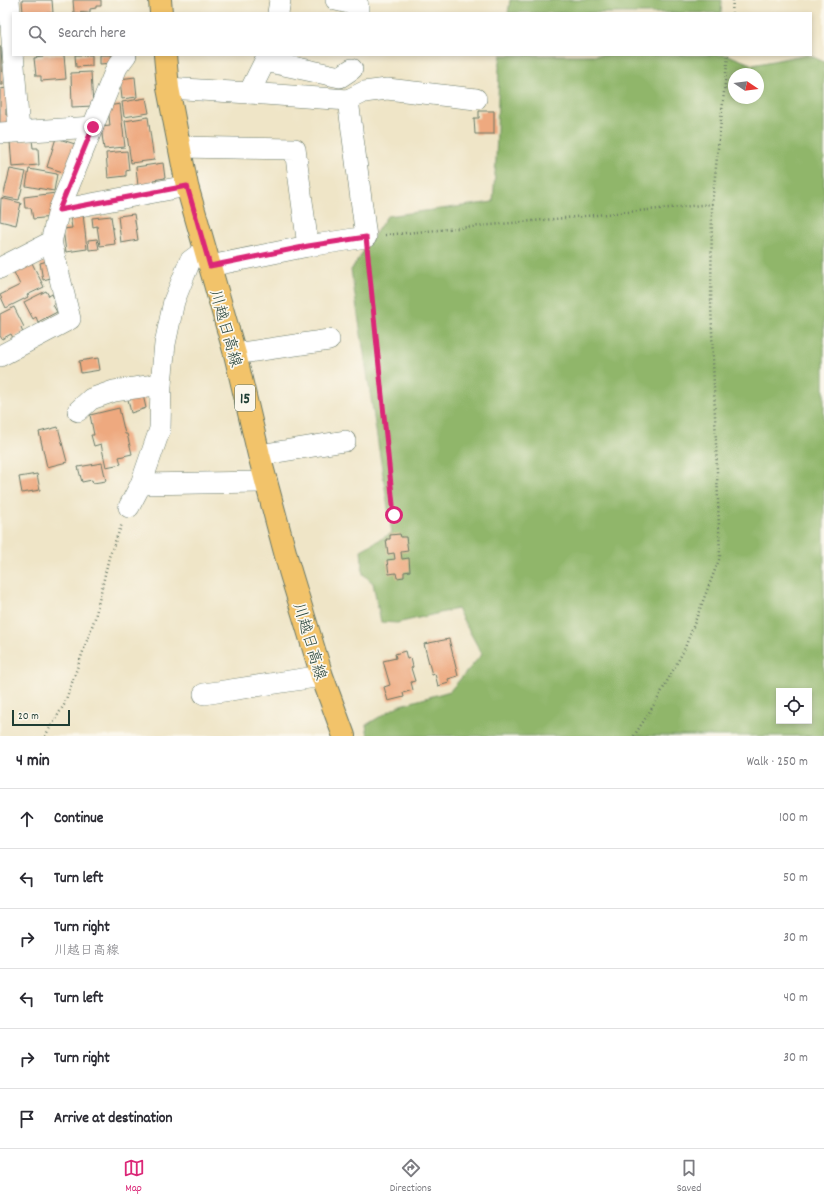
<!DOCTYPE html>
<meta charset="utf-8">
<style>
body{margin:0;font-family:Dekko,"Klee One",sans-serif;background:#f2f2f3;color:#2b2b33}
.controls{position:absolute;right:12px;bottom:12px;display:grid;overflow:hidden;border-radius:0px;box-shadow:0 2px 6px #0003}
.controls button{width:36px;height:36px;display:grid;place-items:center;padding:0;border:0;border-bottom:1px solid #e1e1e2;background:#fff;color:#2b2b33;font:20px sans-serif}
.compass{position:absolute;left:728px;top:68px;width:36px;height:36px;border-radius:50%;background:#fff;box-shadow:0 2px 6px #0003;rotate:103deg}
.scale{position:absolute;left:12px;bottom:10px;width:58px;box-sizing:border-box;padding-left:4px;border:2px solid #1f3d34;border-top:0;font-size:11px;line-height:14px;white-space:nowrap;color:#1f3d34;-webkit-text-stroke:3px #fbf7ec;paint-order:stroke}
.stop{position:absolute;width:12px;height:12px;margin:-9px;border:3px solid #db2777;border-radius:50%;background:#fff}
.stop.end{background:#db2777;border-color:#fff;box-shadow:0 1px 4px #0008}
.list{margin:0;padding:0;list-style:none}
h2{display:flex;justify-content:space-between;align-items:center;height:52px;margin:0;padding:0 16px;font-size:17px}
h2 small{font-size:13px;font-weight:400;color:#7c7c81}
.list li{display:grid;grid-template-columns:26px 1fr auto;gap:12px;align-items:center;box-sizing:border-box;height:60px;padding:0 16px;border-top:1px solid #e1e1e2}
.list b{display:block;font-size:15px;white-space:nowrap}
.list p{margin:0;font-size:13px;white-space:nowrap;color:#7c7c81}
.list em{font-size:13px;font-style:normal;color:#7c7c81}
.icon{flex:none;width:22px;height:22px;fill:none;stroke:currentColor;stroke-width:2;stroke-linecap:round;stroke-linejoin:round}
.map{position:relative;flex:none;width:824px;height:736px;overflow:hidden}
.search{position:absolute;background:#fff;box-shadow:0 2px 6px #0003;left:12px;right:12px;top:12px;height:44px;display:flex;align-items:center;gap:10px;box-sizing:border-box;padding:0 14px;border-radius:0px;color:#7c7c81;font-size:15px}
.sheet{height:412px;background:#fff}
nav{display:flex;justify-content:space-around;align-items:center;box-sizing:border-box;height:56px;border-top:1px solid #e1e1e2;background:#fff;font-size:11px;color:#7c7c81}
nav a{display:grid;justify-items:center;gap:2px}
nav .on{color:#db2777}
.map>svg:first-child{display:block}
</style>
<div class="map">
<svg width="824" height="736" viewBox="0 0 824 736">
<rect width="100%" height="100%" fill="#fbf7ec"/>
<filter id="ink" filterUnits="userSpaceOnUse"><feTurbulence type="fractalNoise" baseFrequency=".025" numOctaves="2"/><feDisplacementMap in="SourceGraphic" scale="8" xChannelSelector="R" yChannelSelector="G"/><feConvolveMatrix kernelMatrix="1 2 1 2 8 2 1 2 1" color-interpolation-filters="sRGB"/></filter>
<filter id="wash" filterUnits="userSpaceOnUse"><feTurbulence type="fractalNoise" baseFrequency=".012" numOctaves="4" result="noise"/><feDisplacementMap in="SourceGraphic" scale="16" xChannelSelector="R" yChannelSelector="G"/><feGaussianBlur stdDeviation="0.9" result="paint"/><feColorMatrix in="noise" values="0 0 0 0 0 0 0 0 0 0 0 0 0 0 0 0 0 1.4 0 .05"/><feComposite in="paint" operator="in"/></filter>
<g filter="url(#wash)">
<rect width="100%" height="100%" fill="#efe5c7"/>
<!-- forest -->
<g fill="#90b66b" stroke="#587a50" fill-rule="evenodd">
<path d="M510,0H722L721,13H508Z"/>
<path d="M501,55H728L753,65L803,55H809L824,62V736H368L366,725L398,706L450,691L482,654L457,609L397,623L381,622L373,583L363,574L361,550L392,533L351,270L387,216L493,202L496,160L499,68ZM734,74H758V98H734ZM779,691H809V721H779Z"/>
</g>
<g id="blocks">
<!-- building -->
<g fill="#eea97f">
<path d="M22,0H52L53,13H23Z"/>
<path d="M73,0H101V6H96V8L90,9V12L74,13Z"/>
<path d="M0,47H1L3,85H0Z"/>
<path d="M43,55H64L66,79L41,81V76H36L34,58L43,57Z"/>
<path d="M75,55H92V66L76,67Z"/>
<path d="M100,55H112V63L100,64Z"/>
<path d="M91,72L93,106L72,107L71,73Z"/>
<path d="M135,77L137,97L122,99L120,79Z"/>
<path d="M7,88L9,108L6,109V115H10L11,124L0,125V89Z"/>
<path d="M146,98L149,113L124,117L122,102Z"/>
<path d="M120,104L125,147L104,149L101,127L110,126L108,106Z"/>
<path d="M479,111H494V134H475L474,118H479Z"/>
<path d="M148,117L154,160L131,163L125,121Z"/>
<path d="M56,138L75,144L66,173L47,167Z"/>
<path d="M32,140L33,148H38L39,165L12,167L10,142Z"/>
<path d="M127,151L129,170L126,171V176L108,178L106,153Z"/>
<path d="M163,163L165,178L153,180L154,184L138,186L136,167Z"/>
<path d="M10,169L26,172L19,200L3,197Z"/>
<path d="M29,169L57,174L54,191L26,186Z"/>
<path d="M56,193L52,217L33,219L31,208H25L24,197Z"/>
<path d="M1,198L21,203L16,225L0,221Z"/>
<path d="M83,214L87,249L66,252L63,229L72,228L70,216Z"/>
<path d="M134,214L138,240L121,243L118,216Z"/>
<path d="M111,216L115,244L100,246L97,226L93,227L92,218Z"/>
<path d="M97,239L99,249L89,250L88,240Z"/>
<path d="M51,260L55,277L43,280L40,263Z"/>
<path d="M31,261L44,287L27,295L28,297L6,308L0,295L20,285L13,270Z"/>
<path d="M46,291L49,296L52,294L56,303L53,305L57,312L38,322L36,317L33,319L24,302Z"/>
<path d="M14,307L24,327L21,328L23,333L13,338L11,334L2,339L0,336V314Z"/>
<path d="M98,358L100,370L81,373L79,361Z"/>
<path d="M143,395L146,408L131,413L128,399Z"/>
<path d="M119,408L125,434H127L132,454L119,457L121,464L106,467L101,444L94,446L91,435H94L90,415Z"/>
<path d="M58,427L67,462L47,467L39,432Z"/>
<path d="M102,463L106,481L93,483L92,480L82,482L78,467Z"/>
<path d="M37,474L40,490L22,493L19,477Z"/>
<path d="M400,534L401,537H406L408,551L401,552L402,559L409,558L410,571L404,572V577L397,578L396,573L389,574L387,560L395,559L394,553L388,554L386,539H390V535Z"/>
<path d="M449,639L458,676L448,679L449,683L438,686L435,674L432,675L424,644Z"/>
<path d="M405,651L407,659L411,658L413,667L411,668L415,681L411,682L413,690L403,693L404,697L388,701L384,687L390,685L383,661L396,658L395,654Z"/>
</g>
</g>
</g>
<g filter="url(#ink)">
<use href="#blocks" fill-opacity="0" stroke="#687867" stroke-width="1"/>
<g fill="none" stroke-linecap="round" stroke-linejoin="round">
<!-- minor casing -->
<g stroke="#687867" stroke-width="22">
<g id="minor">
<path d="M9,0L19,131"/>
<path d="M336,0L358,5V13"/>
<path d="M278,13L280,0"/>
<path d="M265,61L340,77L352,69"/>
<path d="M168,88L249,93L348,100L364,92L387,89L476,99"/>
<path d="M249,93L265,61L267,55"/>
<path d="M0,133L93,127"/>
<path d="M179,147L295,149L308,246"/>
<path d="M59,210L117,67L126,55"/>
<path d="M210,266L308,246L366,237L348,100"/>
<path d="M0,268L51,242L59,210L187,186"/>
<path d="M235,354L329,340"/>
<path d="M0,356L70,319L51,242"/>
<path d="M78,411L91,399L114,391L161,384"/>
<path d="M259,455L345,441"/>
<path d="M141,484L267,482"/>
<path d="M129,507L141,484L160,429L161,384L165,344L174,301L190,261L205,250"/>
<path d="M204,694L322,676"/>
</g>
</g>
<!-- major casing -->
<g stroke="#687867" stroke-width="24">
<g id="major">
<path d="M160,0L161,13"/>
<path d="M165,55L168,88L187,186L235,354L259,455L290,571L322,676L344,736"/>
</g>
</g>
<!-- path -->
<g stroke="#687867" stroke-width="2.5" stroke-dasharray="1 3" stroke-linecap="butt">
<path d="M732,13L733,0"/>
<path d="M385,235L712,204"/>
<path d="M368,257L394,515"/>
<path d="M45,736L64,705L95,618L109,557L122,524"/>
<path d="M634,736L657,700L684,650L720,557L711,303L712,204L728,55"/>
</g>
<!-- minor -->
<use href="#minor" stroke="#fff" stroke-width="21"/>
<!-- major -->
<use href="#major" stroke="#f2c36a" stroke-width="22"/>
</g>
</g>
<g fill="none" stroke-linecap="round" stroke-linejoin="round" filter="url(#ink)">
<!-- route -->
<path stroke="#db2777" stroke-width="5" d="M93,127L59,210L187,186L210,266L308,246L366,237L394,515"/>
</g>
<g text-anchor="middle" stroke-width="3.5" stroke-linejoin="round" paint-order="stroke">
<!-- shield labels -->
<rect fill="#fbf7ec" stroke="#61756b" stroke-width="1" x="235" y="385" width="20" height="26" rx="3"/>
<g font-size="15" font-weight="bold" fill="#1f3d34">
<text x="245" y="403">15</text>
</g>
<!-- street labels -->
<g font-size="16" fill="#1f3d34" stroke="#fbf7ec">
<text transform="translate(227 328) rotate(74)" y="6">川越日高線</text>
<text transform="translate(311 641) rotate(73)" y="6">川越日高線</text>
</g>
</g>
</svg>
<div class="controls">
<button><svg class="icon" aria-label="locate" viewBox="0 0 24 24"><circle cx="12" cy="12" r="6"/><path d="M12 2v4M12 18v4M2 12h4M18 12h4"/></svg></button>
</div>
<svg class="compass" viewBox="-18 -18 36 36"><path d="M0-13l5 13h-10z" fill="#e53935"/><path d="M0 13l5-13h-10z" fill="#7c7c81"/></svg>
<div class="scale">20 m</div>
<div class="stop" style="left:394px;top:515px"></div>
<div class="stop end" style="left:93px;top:127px"></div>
<div class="search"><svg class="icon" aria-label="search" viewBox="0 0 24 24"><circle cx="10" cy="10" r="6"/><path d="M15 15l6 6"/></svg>Search here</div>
</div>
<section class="sheet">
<h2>4 min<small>Walk · 250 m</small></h2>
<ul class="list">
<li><svg class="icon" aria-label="ahead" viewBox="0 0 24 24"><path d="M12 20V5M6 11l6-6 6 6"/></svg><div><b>Continue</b></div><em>100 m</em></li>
<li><svg class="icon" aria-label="left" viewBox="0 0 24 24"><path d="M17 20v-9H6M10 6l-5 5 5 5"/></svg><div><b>Turn left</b></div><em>50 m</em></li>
<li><svg class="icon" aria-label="right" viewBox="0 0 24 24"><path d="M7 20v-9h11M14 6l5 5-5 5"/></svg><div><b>Turn right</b><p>川越日高線</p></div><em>30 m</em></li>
<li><svg class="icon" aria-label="left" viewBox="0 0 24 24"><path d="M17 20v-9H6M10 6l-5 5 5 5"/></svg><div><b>Turn left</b></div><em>40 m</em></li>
<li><svg class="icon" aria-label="right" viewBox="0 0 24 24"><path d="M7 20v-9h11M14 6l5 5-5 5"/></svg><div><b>Turn right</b></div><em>30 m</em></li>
<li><svg class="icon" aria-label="arrive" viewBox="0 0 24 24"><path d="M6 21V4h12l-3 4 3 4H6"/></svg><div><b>Arrive at destination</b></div></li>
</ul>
</section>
<nav>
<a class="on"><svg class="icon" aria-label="map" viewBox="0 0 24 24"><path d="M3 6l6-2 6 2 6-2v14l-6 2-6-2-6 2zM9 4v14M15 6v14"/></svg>Map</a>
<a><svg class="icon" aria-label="directions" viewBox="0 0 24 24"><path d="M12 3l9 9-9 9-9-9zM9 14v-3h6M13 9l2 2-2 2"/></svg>Directions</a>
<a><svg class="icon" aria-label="saved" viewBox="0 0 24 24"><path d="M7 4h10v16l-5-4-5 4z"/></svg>Saved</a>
</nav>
